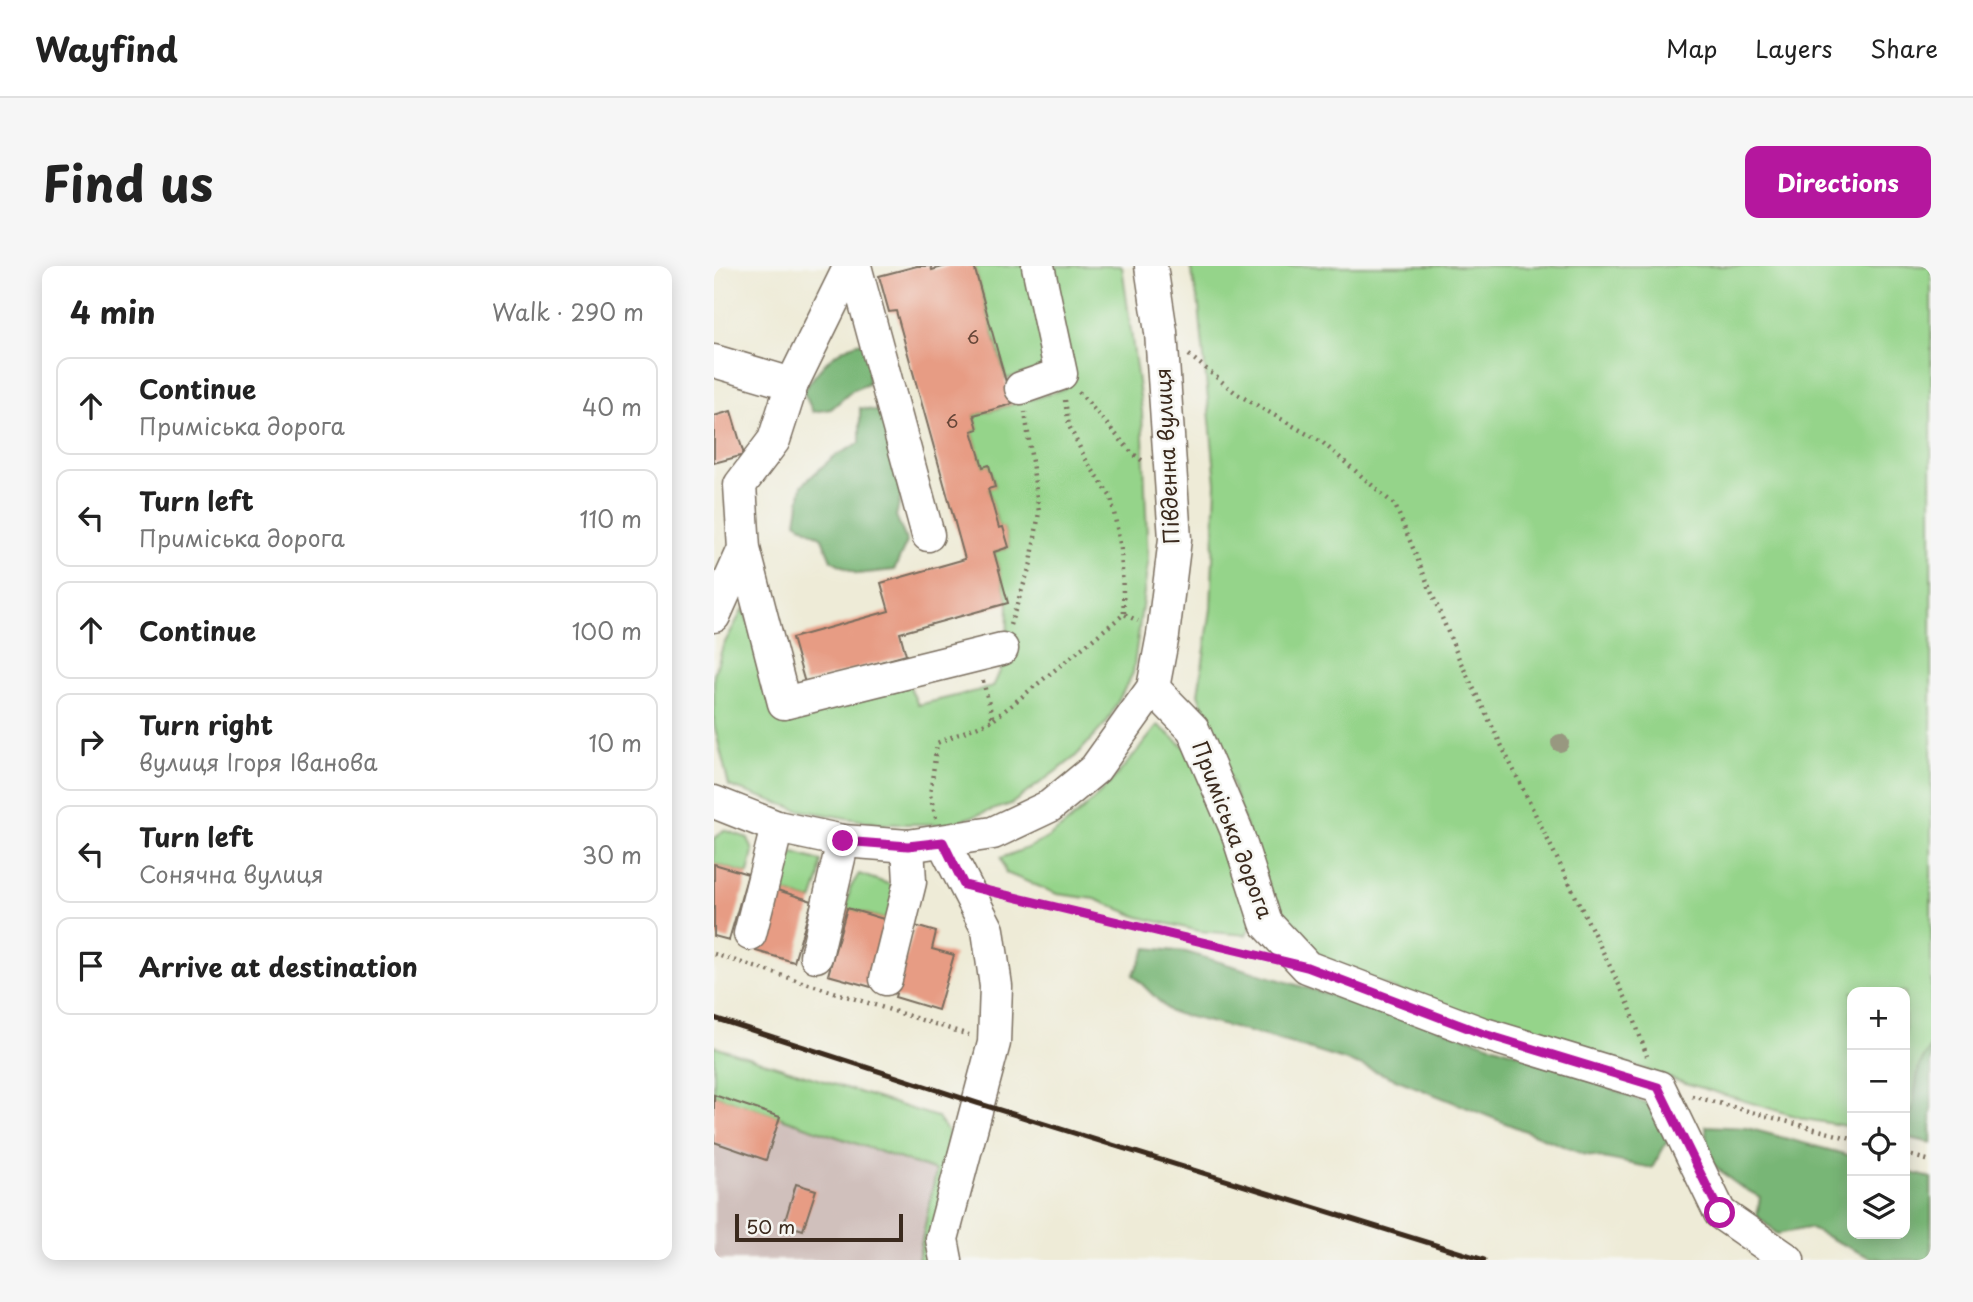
<!DOCTYPE html>
<meta charset="utf-8">
<style>
body{margin:0;font-family:"Playpen Sans",sans-serif;background:#f6f6f6;color:#222}
.controls{position:absolute;right:21px;bottom:21px;display:grid;overflow:hidden;border-radius:14px;box-shadow:0 4px 18px #0003}
.controls button{width:63px;height:63px;display:grid;place-items:center;padding:0;border:0;border-bottom:2px solid #e0e0e0;background:#fff;color:#222;font:35px sans-serif}
.scale{position:absolute;left:21px;bottom:18px;width:168px;box-sizing:border-box;padding-left:7px;border:4px solid #3b2a1e;border-top:0;font-size:19px;line-height:24px;white-space:nowrap;color:#3b2a1e;-webkit-text-stroke:5px #f6f6f2;paint-order:stroke}
.stop{position:absolute;width:21px;height:21px;margin:-16px;border:5px solid #b5179e;border-radius:50%;background:#fff}
.stop.end{background:#b5179e;border-color:#fff;box-shadow:0 2px 7px #0008}
.list{margin:0;padding:0;list-style:none}
h2{display:flex;justify-content:space-between;align-items:center;height:91px;margin:0;padding:0 28px;font-size:30px}
h2 small{font-size:23px;font-weight:400;color:#767676}
.list li{display:grid;grid-template-columns:46px 1fr auto;gap:21px;align-items:center;box-sizing:border-box;height:98px;margin:0 14px 14px;padding:0 14px;border:2px solid #e0e0e0;border-radius:14px}
.list b{display:block;font-size:26px;white-space:nowrap}
.list p{margin:0;font-size:23px;white-space:nowrap;color:#767676}
.list em{font-size:23px;font-style:normal;color:#767676}
.icon{flex:none;width:38px;height:38px;fill:none;stroke:currentColor;stroke-width:2;stroke-linecap:round;stroke-linejoin:round}
.map{position:relative;flex:none;width:1217px;height:994px;overflow:hidden;border-radius:14px}
header{display:flex;align-items:center;gap:42px;box-sizing:border-box;height:98px;padding:0 35px;background:#fff;border-bottom:2px solid #e0e0e0}
header strong{font-size:33px}
nav{display:flex;gap:38px;margin-inline-start:auto;font-size:24px}
.intro{display:flex;align-items:center;justify-content:space-between;box-sizing:border-box;height:168px;padding:0 42px}
h1{margin:0;font-size:49px}
.button{padding:18px 32px;border-radius:14px;background:#b5179e;color:#fff;font-size:24px;font-weight:700}
main{display:flex;gap:42px;padding:0 42px}
aside{flex:1;background:#fff;border-radius:14px;box-shadow:0 4px 18px #0003}
.map>svg:first-child{display:block}
</style>
<header>
<strong>Wayfind</strong>
<nav><a>Map</a><a>Layers</a><a>Share</a></nav>
</header>
<div class="intro"><h1>Find us</h1><a class="button">Directions</a></div>
<main>
<aside>
<h2>4 min<small>Walk · 290 m</small></h2>
<ul class="list">
<li><svg class="icon" aria-label="ahead" viewBox="0 0 24 24"><path d="M12 20V5M6 11l6-6 6 6"/></svg><div><b>Continue</b><p>Приміська дорога</p></div><em>40 m</em></li>
<li><svg class="icon" aria-label="left" viewBox="0 0 24 24"><path d="M17 20v-9H6M10 6l-5 5 5 5"/></svg><div><b>Turn left</b><p>Приміська дорога</p></div><em>110 m</em></li>
<li><svg class="icon" aria-label="ahead" viewBox="0 0 24 24"><path d="M12 20V5M6 11l6-6 6 6"/></svg><div><b>Continue</b></div><em>100 m</em></li>
<li><svg class="icon" aria-label="right" viewBox="0 0 24 24"><path d="M7 20v-9h11M14 6l5 5-5 5"/></svg><div><b>Turn right</b><p>вулиця Ігоря Іванова</p></div><em>10 m</em></li>
<li><svg class="icon" aria-label="left" viewBox="0 0 24 24"><path d="M17 20v-9H6M10 6l-5 5 5 5"/></svg><div><b>Turn left</b><p>Сонячна вулиця</p></div><em>30 m</em></li>
<li><svg class="icon" aria-label="arrive" viewBox="0 0 24 24"><path d="M6 21V4h12l-3 4 3 4H6"/></svg><div><b>Arrive at destination</b></div></li>
</ul>
</aside>
<div class="map">
<svg width="1217" height="994" viewBox="0 0 1217 994">
<rect width="100%" height="100%" fill="#f6f6f2"/>
<filter id="ink" filterUnits="userSpaceOnUse"><feTurbulence type="fractalNoise" baseFrequency=".0143" numOctaves="2"/><feDisplacementMap in="SourceGraphic" scale="14" xChannelSelector="R" yChannelSelector="G"/><feConvolveMatrix kernelMatrix="1 2 1 2 8 2 1 2 1" color-interpolation-filters="sRGB"/></filter>
<filter id="wash" filterUnits="userSpaceOnUse"><feTurbulence type="fractalNoise" baseFrequency=".00686" numOctaves="4" result="noise"/><feDisplacementMap in="SourceGraphic" scale="28" xChannelSelector="R" yChannelSelector="G"/><feGaussianBlur stdDeviation="1.57" result="paint"/><feColorMatrix in="noise" values="0 0 0 0 0 0 0 0 0 0 0 0 0 0 0 0 0 1.4 0 .05"/><feComposite in="paint" operator="in"/></filter>
<g filter="url(#wash)">
<rect width="100%" height="100%" fill="#eeebd7"/>
<!-- industrial -->
<path fill="#d0c0bc" d="M0,829L223,905L204,994H0Z"/>
<!-- green -->
<g fill="#95d48a" stroke="#687f54" stroke-width="2">
<path d="M260,0H316L336,94L326,103L292,113Z"/>
<path d="M336,0H408L428,145L434,297L419,407L393,456L360,492L297,538L235,558H168L85,544L15,520L0,458V409L9,380L29,343L42,375L60,445L195,419L204,439L279,421L293,390L294,337L280,286L295,281L289,261L285,262L274,223L281,220L275,200L269,201L258,165L264,163L260,149L322,132L352,122Z"/>
<path d="M476,0H1217V877L1191,871V726H1138V861L1091,853L958,813L865,780L714,737L613,695L570,659L544,596L515,510L484,428L497,343L502,217L485,40Z"/>
<path d="M444,459L473,483L495,527L538,657L532,669L485,665L425,651L381,633L343,628L292,607L287,592C302,586 319,581 333,572C377,543 412,500 444,459Z"/>
<path d="M10,564L34,572L39,585L34,608L0,598V573Z"/>
<path d="M80,587L107,595L106,611L98,635L60,623L66,599Z"/>
<path d="M145,608L178,619L182,633L176,655L133,642L136,622Z"/>
<path d="M0,780L223,851L234,866L232,896L219,994H204L222,905L0,829Z"/>
</g>
<!-- forest -->
<g fill="#78b676" stroke="#5a704a" stroke-width="2">
<path d="M151,75L155,99L154,118L139,124L117,143L99,146L89,125C107,101 120,82 151,75Z"/>
<path d="M146,142L169,146L189,222L182,250L193,276L180,304L143,308L117,294L108,272L82,256L88,219L119,191L146,177Z"/>
<path d="M433,682L472,686L690,751L855,804L934,838L954,874L938,902L869,888L649,800L559,772L456,746L419,709Z"/>
<path d="M1217,780V877L1194,871L1205,800Z"/>
<path d="M992,860L1033,862L1138,890V968H1191V905L1217,912V994H1173L1155,991L1095,962L1063,968L1043,950L1046,931L1022,918L994,894Z"/>
</g>
<g id="blocks">
<!-- building -->
<g fill="#e79c84">
<path d="M203,0H217L218,4L232,0H260L298,138L260,149L264,163L258,165L269,201L275,199L281,221L274,223L285,262L289,261L295,281L280,286L294,337L186,367L192,389L91,417L78,372L175,345L167,317L251,293L182,45L175,46L165,10Z"/>
<path d="M17,145L30,189L0,197V150Z"/>
<path d="M0,598L34,608L15,674L0,670Z"/>
<path d="M60,623L98,635L80,696L42,685Z"/>
<path d="M133,642L176,655L157,721L114,709Z"/>
<path d="M201,660L222,666L218,683L240,689L224,744L181,731Z"/>
<path d="M0,829L66,851L52,894L0,876Z"/>
<path d="M82,918L102,924L89,964L70,958Z"/>
</g>
</g>
</g>
<g filter="url(#ink)">
<use href="#blocks" fill-opacity="0" stroke="#7a6e5f" stroke-width="2"/>
<g fill="none" stroke-linecap="round" stroke-linejoin="round">
<!-- minor casing -->
<g stroke="#7a6e5f" stroke-width="35">
<g id="minor">
<path d="M141,0L214,269"/>
<path d="M0,95L78,118"/>
<path d="M307,122L347,108L324,0"/>
<path d="M30,283L70,437L288,383"/>
<path d="M0,350L30,283L26,219L60,174L78,118L136,0"/>
<path d="M439,422L479,463L522,563L552,657L593,701L767,767L945,821L1006,947L1074,994"/>
<path d="M0,536L63,561L129,575L194,580L279,567L336,540L381,503L439,422L449,369L461,273L447,66L437,0"/>
<path d="M229,576L274,664L282,720L280,777L228,973L232,994"/>
<path d="M36,668L63,561"/>
<path d="M102,690L129,575"/>
<path d="M172,713L196,616L194,580"/>
</g>
</g>
<!-- path -->
<g stroke="#7a6e5f" stroke-width="4.5" stroke-dasharray="2 5" stroke-linecap="butt">
<path d="M475,89L523,128L609,177L681,239L746,395L915,739L933,790"/>
<path d="M365,126L418,187L430,196"/>
<path d="M351,134L355,160L373,196L397,231L407,283L410,348"/>
<path d="M296,359L317,297L325,246L311,146"/>
<path d="M269,415L279,454L410,348L424,355"/>
<path d="M222,552L216,529L223,477L279,454"/>
<path d="M285,627L546,689"/>
<path d="M0,688L255,769"/>
<path d="M978,830L1138,873"/>
<path d="M1191,888L1217,895"/>
</g>
<!-- minor -->
<use href="#minor" stroke="#fff" stroke-width="32"/>
<!-- rail -->
<path stroke="#3b2a1e" stroke-width="5" d="M0,752L263,837L770,994"/>
</g>
<!-- trees -->
<circle fill="#989880" cx="846" cy="477" r="9"/>
</g>
<g fill="none" stroke-linecap="round" stroke-linejoin="round" filter="url(#ink)">
<!-- route -->
<path stroke="#b5179e" stroke-width="9" d="M129,575L194,580L229,576L250,619L593,701L767,767L944,821L1006,947"/>
</g>
<g text-anchor="middle" stroke-width="5" stroke-linejoin="round" paint-order="stroke">
<!-- number labels -->
<g font-size="18" fill="#664638">
<text x="259" y="78">6</text>
<text x="238" y="162">6</text>
</g>
<!-- street labels -->
<g font-size="21" fill="#3b2a1e" stroke="#f6f6f2">
<text transform="translate(454 190) rotate(-93)" y="7">Південна вулиця</text>
<text transform="translate(518 564) rotate(69)" y="7">Приміська дорога</text>
</g>
</g>
</svg>
<div class="controls">
<button>+</button>
<button>−</button>
<button><svg class="icon" aria-label="locate" viewBox="0 0 24 24"><circle cx="12" cy="12" r="6"/><path d="M12 2v4M12 18v4M2 12h4M18 12h4"/></svg></button>
<button><svg class="icon" aria-label="layers" viewBox="0 0 24 24"><path d="M12 4l9 5-9 5-9-5zM3 14l9 5 9-5"/></svg></button>
</div>
<div class="scale">50 m</div>
<div class="stop" style="left:1006px;top:947px"></div>
<div class="stop end" style="left:129px;top:575px"></div>
</div>
</main>
